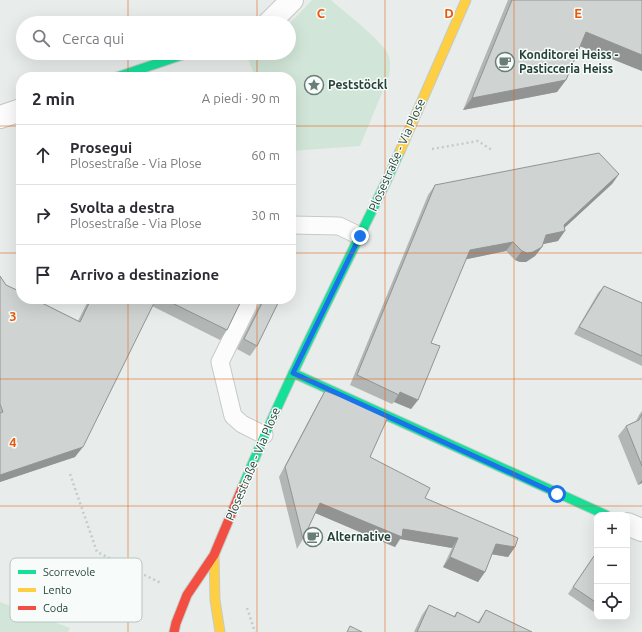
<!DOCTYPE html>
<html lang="it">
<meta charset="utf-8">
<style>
body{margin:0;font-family:Ubuntu,sans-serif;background:#f2f2f3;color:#2b2b33}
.controls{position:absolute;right:12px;bottom:12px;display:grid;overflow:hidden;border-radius:8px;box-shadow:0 4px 16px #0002}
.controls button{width:36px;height:36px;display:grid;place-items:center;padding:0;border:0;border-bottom:1px solid #e1e1e2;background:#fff;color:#2b2b33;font:20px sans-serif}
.stop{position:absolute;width:12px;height:12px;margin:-9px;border:3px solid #1a73e8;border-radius:50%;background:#fff}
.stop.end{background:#1a73e8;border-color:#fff;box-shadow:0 1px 4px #0008}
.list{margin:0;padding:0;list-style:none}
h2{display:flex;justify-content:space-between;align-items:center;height:52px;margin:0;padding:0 16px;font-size:17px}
h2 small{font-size:13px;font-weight:400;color:#7c7c81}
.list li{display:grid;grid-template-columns:26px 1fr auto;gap:12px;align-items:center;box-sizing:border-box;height:60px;padding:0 16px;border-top:1px solid #e1e1e2}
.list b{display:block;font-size:15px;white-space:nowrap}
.list p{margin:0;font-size:13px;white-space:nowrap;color:#7c7c81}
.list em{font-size:13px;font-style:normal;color:#7c7c81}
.icon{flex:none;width:22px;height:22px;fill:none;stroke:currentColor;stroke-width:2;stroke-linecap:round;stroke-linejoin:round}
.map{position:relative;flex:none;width:642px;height:632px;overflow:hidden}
.search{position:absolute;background:#fff;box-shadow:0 4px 16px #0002;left:16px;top:16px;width:280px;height:44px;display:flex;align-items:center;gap:10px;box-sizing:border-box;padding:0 14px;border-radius:22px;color:#7c7c81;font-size:15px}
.panel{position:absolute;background:#fff;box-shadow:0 4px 16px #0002;left:16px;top:72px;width:280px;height:232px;border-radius:16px}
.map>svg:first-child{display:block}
</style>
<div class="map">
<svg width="642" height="632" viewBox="0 0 642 632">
<rect width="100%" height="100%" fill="#e8edeb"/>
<!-- green -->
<g fill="#d1e6d8">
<path d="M312,0H331C344,12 385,42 389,57C391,64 390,70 389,76L360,146L291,151V77H255L246,53H289V24Z"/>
<path d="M0,602L70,628L68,632H0Z"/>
</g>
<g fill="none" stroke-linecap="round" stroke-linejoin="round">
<!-- lane casing -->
<g stroke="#c5cac8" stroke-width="19">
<g id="lane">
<path d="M291,225L339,226L360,236"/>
<path d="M251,299L220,362L233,416L242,424L264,435"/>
</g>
</g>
<!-- street casing -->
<g stroke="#c5cac8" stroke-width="24">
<g id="street">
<path d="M269,23L292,0"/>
<path d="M0,117L21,110"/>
<path d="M627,524L642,530"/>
</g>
</g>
<!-- fast casing -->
<g stroke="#c3cbc8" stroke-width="11">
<g id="fast">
<path d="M117,77L188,53"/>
<path d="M293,373L606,515"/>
<path d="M243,486C286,382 337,283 386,182L400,151"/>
</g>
</g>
<!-- slow casing -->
<g stroke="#c3cbc8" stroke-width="11">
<g id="slow">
<path d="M400,151L466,0"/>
<path d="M214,555L215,600L220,632"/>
</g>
</g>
<!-- jam casing -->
<g stroke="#c3cbc8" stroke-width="11">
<path id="jam" d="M174,632L176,623L187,595L214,555L243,486"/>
</g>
<!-- path -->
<g stroke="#c3ccca" stroke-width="2.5" stroke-dasharray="2 3" stroke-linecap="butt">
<path d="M432,149L478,141L492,150"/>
<path d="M70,474L97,552L161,583"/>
<path d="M247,608L255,632"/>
</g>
<!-- lane -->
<use href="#lane" stroke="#fcfcfc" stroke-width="17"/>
<!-- street -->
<use href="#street" stroke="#fcfcfc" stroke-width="22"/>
<!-- fast -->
<use href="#fast" stroke="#16e098" stroke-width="9"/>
<!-- slow -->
<use href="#slow" stroke="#ffcf43" stroke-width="9"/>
<!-- jam -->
<use href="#jam" stroke="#f24e42" stroke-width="9"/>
</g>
<!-- wall -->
<g fill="#b2b6b5">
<path d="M508,0H642V71L580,46L566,80L557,92L463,110Z"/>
<path d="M619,174L612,184L564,228L558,241L542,244V247L535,256L526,262H520L515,260L506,251L466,259L431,343L418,400L411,409L394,402L392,404L350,385L428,195L435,185Z"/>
<path d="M0,276L6,285L78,321L89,299H242L227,330L220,340L152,306L75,457L0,482Z"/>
<path d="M604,286L642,303V366L574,334L598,293Z"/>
<path d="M261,299H280L257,346L250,356L237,349L260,303Z"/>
<path d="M325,391L370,457L425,498L515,547L508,557L492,554L485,572L478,582L443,567L452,548L400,539L395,547L315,513L303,539L297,549L279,477L319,401Z"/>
<path d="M642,411V483L638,485L618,436L626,426L636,421L639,415Z"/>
<path d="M594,556L597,559V614L568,594Z"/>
<path d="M429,605L454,616L457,612L478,622L486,610L532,632H414L422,615Z"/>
</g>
<!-- shaded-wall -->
<g fill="#919493">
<path d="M586,32L642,55V71L577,45Z"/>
<path d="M566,80L557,92L463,110L472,98Z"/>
<path d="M619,174L612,184L560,232L565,231L558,241L539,245L546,235Z"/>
<path d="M513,242L506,251L463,260L470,250Z"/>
<path d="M542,247L535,256L526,262H520L515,260L522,251Z"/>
<path d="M400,392L418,400L411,409L394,402Z"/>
<path d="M83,447L75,457L0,482V475Z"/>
<path d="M642,480V483L638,485Z"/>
<path d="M320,503L403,529L458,538L452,548L400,539L395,547L313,512Z"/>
<path d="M496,544L515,547L508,557L490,554Z"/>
<path d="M450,557L485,572L478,582L443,567Z"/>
</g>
<!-- building -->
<g fill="#cfd4d2" stroke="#919493">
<path d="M512,0H642V55L586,32L566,80L472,98Z"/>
<path d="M599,153L619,174L564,225L565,231L546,235L542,247L533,252L527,253L522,251L513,242L470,250L431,343L440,346L418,400L400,392L399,395L357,375L435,185Z"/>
<path d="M0,276L6,285L21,292V299H34L80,322L91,299H156L83,447L0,475V413L3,412L0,404Z"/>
<path d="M604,286L642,303V356L579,327Z"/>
<path d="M164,299H242L227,330Z"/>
<path d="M264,299H280L257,346L244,339Z"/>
<path d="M325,391L347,399L388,417L370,457L430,488L425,498L518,538L515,547L496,544L485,572L450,557L458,538L403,529L402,537L320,503L303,539L285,467Z"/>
<path d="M642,414V466L626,426L639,420Z"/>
<path d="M594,556L597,559V603L573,587Z"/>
<path d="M429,605L455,617L457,612L479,623L486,610L532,632H417Z"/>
<path d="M350,626L362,632H347Z"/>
</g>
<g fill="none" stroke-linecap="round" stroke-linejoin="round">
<!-- route -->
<path stroke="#1a73e8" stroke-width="5" d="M360,236L293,373L557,494"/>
</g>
<!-- grid -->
<path fill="none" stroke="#e8590c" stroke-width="1" stroke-opacity="0.55" d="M128,0V23M257,0V23M385,0V632M514,0V632M128,53V77M257,53V77M0,126H21M291,126H642M0,253H21M291,253H642M128,299V632M257,299V632M0,379H642M0,506H642"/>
<!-- icons -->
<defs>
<g id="cafe-ring" transform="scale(1)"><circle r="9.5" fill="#f7fbf9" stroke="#697e78" stroke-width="1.5"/><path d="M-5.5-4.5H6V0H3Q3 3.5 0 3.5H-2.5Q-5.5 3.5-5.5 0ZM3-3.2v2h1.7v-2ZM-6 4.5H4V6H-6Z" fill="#697e78"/></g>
<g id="sight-ring" transform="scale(1)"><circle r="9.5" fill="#f7fbf9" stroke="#697e78" stroke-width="1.5"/><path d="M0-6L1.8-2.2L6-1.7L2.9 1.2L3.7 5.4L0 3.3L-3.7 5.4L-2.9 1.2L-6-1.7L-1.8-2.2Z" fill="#697e78"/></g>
</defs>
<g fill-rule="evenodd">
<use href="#cafe-ring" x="505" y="62"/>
<use href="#sight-ring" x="314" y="85"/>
<use href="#cafe-ring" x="313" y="537"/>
</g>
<g text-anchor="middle" stroke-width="3" stroke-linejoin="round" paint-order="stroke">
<!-- poi labels -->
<g font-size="12" font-weight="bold" fill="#24423a" stroke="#f7fbf9" text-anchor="start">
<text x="519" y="59">Konditorei Heiss -<tspan x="519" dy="14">Pasticceria Heiss</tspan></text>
<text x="328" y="89">Peststöckl</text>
<text x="327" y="541">Alternative</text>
</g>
<!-- street labels -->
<g font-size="12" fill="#24423a" stroke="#f7fbf9">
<text transform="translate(397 155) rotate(-66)" y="4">Plosestraße - Via Plose</text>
<text transform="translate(253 464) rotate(-67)" y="4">Plosestraße - Via Plose</text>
</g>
</g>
<!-- legend -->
<rect x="10" y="558" width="132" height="64" rx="6" fill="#f7fbf9" stroke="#b8c4c0" stroke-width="1"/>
<rect x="18" y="570" width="18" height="4" fill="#16e098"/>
<rect x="18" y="588" width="18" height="4" fill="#ffcf43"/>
<rect x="18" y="606" width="18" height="4" fill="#f24e42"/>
<g font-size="11" fill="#24423a">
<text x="43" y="576">Scorrevole</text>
<text x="43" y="594">Lento</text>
<text x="43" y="612">Coda</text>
</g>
<g font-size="13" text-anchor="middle" font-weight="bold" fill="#e8590c" stroke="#f7fbf9" stroke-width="3" stroke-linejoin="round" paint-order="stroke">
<text x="321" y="18">C</text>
<text x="449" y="18">D</text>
<text x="578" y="18">E</text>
<text x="13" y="321">3</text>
<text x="13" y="447">4</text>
</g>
</svg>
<div class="controls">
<button>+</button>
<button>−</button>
<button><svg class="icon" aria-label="locate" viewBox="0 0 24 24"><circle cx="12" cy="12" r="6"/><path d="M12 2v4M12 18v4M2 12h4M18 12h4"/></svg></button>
</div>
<div class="stop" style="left:557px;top:494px"></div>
<div class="stop end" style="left:360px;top:236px"></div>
<div class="search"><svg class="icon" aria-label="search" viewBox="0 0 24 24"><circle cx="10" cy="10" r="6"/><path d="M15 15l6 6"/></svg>Cerca qui</div>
<section class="panel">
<h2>2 min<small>A piedi · 90 m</small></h2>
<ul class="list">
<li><svg class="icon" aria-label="ahead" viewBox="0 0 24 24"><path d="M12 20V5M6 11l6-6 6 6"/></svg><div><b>Prosegui</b><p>Plosestraße - Via Plose</p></div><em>60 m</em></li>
<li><svg class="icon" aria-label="right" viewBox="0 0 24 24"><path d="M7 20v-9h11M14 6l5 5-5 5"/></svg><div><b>Svolta a destra</b><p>Plosestraße - Via Plose</p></div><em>30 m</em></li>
<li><svg class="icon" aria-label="arrive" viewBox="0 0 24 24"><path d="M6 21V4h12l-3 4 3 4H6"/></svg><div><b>Arrivo a destinazione</b></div></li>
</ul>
</section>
</div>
